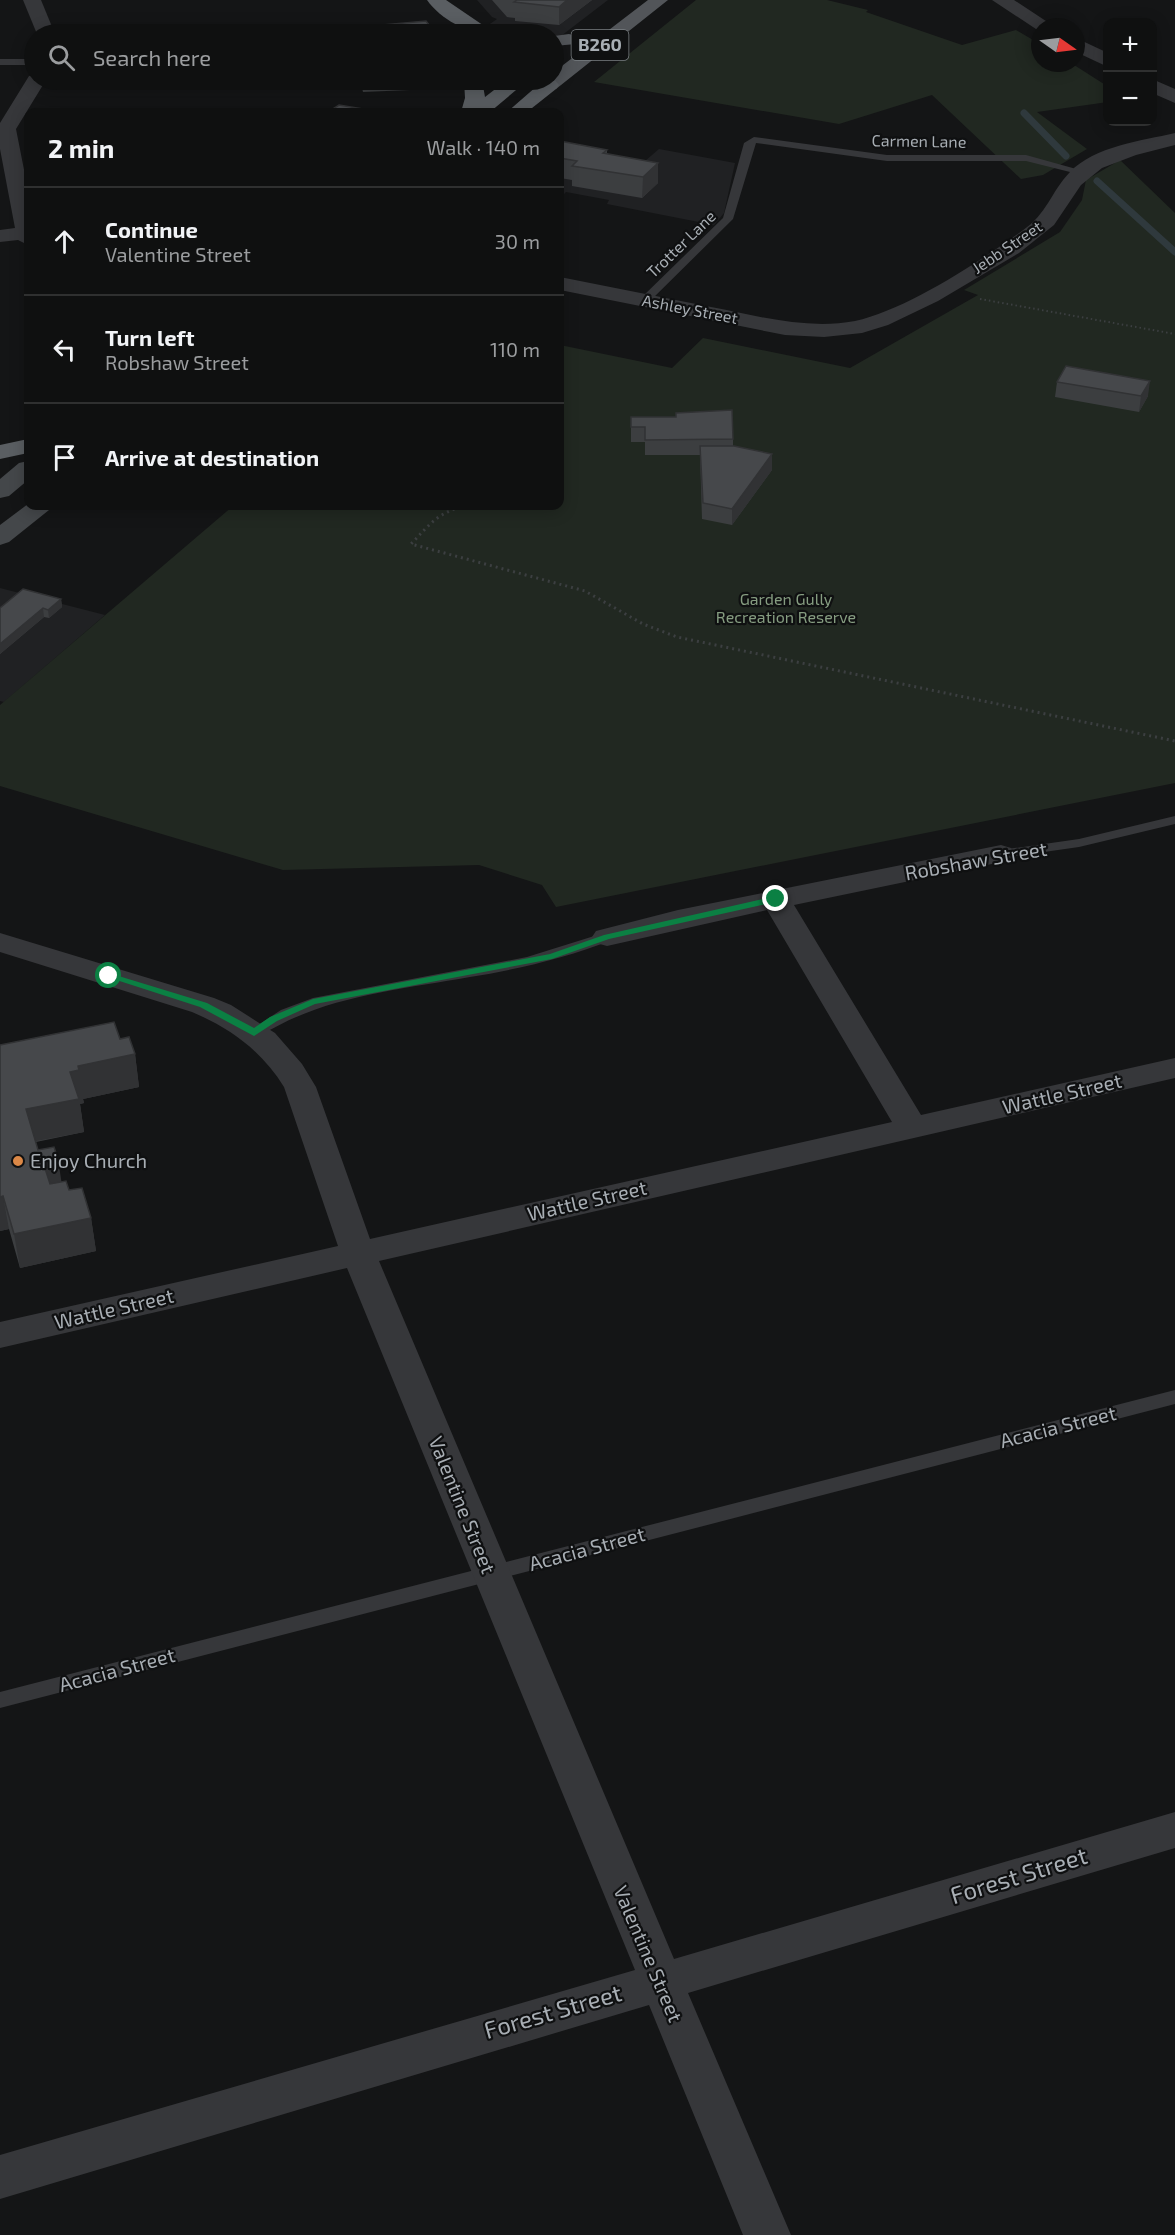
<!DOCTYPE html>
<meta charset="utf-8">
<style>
body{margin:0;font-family:"Exo 2",sans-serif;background:#1d1e1e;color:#f1f3f6}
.controls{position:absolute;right:18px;top:18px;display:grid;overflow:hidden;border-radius:12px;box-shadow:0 3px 15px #0003}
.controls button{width:54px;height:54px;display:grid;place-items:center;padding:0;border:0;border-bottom:2px solid #2f3030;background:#0f1010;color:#f1f3f6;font:30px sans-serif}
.compass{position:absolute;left:1031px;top:18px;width:54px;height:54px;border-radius:50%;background:#0f1010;box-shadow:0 3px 15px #0003;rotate:104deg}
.stop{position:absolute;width:18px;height:18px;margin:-14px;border:4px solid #0b8043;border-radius:50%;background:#fff}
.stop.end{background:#0b8043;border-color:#fff;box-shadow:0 2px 6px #0008}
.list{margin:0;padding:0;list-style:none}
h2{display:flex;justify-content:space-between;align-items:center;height:78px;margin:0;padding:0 24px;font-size:26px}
h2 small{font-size:20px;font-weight:400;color:#9b9d9f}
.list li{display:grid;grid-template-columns:39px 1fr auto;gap:18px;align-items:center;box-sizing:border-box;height:108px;padding:0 24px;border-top:2px solid #2f3030}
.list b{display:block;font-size:22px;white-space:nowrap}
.list p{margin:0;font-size:20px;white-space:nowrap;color:#9b9d9f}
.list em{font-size:20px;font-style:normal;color:#9b9d9f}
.icon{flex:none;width:33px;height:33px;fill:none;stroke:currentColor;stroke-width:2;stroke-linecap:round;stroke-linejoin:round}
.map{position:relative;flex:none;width:1175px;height:2235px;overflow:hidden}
.search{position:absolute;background:#0f1010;box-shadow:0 3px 15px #0003;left:24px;top:24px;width:540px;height:66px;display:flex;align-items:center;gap:15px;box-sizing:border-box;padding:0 21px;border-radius:33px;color:#9b9d9f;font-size:22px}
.panel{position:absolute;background:#0f1010;box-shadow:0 3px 15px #0003;left:24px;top:108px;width:540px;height:402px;border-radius:12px}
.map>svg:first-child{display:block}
</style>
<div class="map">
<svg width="1175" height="2235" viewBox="0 0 1175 2235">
<rect width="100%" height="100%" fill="#141516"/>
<!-- built -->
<g fill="#202123">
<path d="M477,0H608L561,36L554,37V34L497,32L487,26L497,19L492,17Z"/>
<path d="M659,149L735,163L724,213L714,225L607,204L609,200L566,192L560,198V161L630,174Z"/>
<path d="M0,588L105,615L4,702L0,701Z"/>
</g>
<!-- green -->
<g fill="#212821">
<path d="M696,0H827L868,10L866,12L962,45L1016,30L1040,44V63H1071L1107,86L1108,102L1037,112L1087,149L1043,175L1021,179L932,95L839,124L594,82Z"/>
<path d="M1120,160L1175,213V783L556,907L542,885L479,865L283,870L0,786V705L233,506H560V345L672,368L703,338L850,368L978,295L964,290L1060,232L1082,200L1086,180Z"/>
</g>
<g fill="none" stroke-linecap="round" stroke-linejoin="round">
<!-- stream -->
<g stroke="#2f393d" stroke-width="7">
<path d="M1024,113L1066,156"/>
<path d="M1097,181L1175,252"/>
</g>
<!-- path-far1 -->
<path stroke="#3c3f41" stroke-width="2" stroke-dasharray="1.5 3" stroke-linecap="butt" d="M980,299L1175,334"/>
<!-- path -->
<path stroke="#3c3f41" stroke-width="3" stroke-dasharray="2 4" stroke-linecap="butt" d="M526,506C499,508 467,499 442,515C430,522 421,534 411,544L585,591L643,624L677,637L1175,741"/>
<!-- service -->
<g fill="#36373a" fill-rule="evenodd">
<rect x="0" y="59" width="34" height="6"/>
<path d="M754,137L887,155H1026L1087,172L1082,175L1026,161H887L756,143L733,219L648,303H640V299L723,218L744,143Z"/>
<path d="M1175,816V824L1079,847L1001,858L994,854L1001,850L1079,839Z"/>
<path d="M607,932L615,937L612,940C566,958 519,969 470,977C398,990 323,996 260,1036L254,1038L246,1033L281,1010L313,998L527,957Z"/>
<path d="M1175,1390V1404L0,1708V1692Z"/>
</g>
<!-- minor -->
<g fill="#36373a" fill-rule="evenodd">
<path d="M23,0H41L55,34H37Z"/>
<path d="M992,0H1014L1055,27H1040L1039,31Z"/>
<path d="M1076,38L1108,53V67L1076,52Z"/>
<path d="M34,75V80H46L16,129L28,190V245L18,240L0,242V230L15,228L0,149V123L29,76Z"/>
<path d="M1152,79L1175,89V103L1152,93Z"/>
<path d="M1175,133V145L1136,155L1102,168L1081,185L1054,225L1019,253L938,301L888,325L862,333L824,337L785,335L560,290V277C610,287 661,297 711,307C758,316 807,330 855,321C906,310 979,262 1022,231C1048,213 1050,193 1070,172C1095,146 1141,141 1175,133Z"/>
<path d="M1001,845L1011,848L1016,854L1011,860L794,905L921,1115L1175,1058V1078L379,1261L674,1959L1175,1812V1848L688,1993L791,2235H743L649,2005L0,2199V2155L635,1970L347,1268L0,1348V1322L338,1246L284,1087C262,1051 230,1028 192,1012L0,952V933L214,998L231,1005L275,1033L302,1064L316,1087L370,1239L892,1122L767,910L607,946L596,943L592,937L596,931L678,910Z"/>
</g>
<!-- secondary -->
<g fill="#44474a" fill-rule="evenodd">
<path d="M28,461V480L9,496L0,498V479L19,463Z"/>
<path d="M28,504L54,506L9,542L0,545V525Z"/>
</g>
<!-- primary -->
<g fill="#525559" fill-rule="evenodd">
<path d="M648,0H668L556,89H542L539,85L542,81L554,80V72Z"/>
<path d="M569,34L576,36L578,40L576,44L554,46V36Z"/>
</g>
<!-- trunk -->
<g fill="#5a5e62" fill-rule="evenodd">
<path d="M427,0H446L496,34C473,37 441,20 427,0Z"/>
<path d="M554,79L559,85L556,89L527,112H507L537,86L532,80Z"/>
<path d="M464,80H482L485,97L507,80H528L490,112H461L465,98Z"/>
<path d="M28,439V453L0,459V445Z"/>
</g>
</g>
<!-- wall -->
<g fill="#3c3e40">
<path d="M492,0H592L559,25L515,21V18L507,17Z"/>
<path d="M370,26L436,34H366V32H370Z"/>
<path d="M359,80H444L445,86L410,87V90L363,92L362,88L359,89Z"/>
<path d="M560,141L607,150V154L658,183L642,198L572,186V180L560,178Z"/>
<path d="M1057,382L1148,396L1139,412L1055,397Z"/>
<path d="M631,417L733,439V446L772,470L732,525L702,519L700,455H645V442H631Z"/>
<path d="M61,599L62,607L49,618L44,617L0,654V608Z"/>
<path d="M120,1039L135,1054L139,1087L83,1099L84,1103L80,1104L84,1132L36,1142L38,1150L61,1182L91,1218L96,1251L20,1268L9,1229L0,1231V1045Z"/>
</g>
<!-- shaded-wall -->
<g fill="#313234">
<path d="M567,0H592L559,25V7Z"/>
<path d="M658,163V183L642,198L643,177Z"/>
<path d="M1150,381L1148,396L1139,412L1141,396Z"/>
<path d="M772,454V470L732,525V509Z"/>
<path d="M61,599L62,607L49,618L48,610Z"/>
<path d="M43,608L44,617L0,654V644Z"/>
<path d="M135,1054L139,1087L83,1099L84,1103L80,1104L84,1132L31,1142L26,1109L70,1072L78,1066Z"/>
<path d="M58,1159L63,1192L48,1195L43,1162Z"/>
<path d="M3,1196L9,1229L0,1231V1197Z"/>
<path d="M91,1218L96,1251L20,1268L14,1234Z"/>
</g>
<!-- building -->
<g fill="#46484b" stroke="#313234" stroke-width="1.5">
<path d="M517,0H567L559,7L514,2Z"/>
<path d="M426,21L436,34H377L370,26Z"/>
<path d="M339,105L381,112H328Z"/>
<path d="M560,141L607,150L603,153L658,163L643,177L572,166L577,161L560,158Z"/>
<path d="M1066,366L1150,381L1141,396L1057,382Z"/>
<path d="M732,410L733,439L645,440V427H631V417H676V413Z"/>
<path d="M700,446H734L772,454L732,509L703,503Z"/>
<path d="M23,589L61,599L48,610L43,608L0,644V608Z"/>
<path d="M114,1022L120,1039L129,1037L135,1054L78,1066L79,1070L70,1072L79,1099L26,1109L38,1150L54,1147L58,1159L43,1162L50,1184L66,1181L69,1190L82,1188L91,1218L14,1234L3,1196L0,1197V1045Z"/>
</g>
<!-- route -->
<path fill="#0b8043" d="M776,896L780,897V901L609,939L552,959L315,1004L277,1021L254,1036L200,1007L104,976L112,974L207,1003L254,1028L270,1017L313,999L550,954L604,935Z"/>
<!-- markers -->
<circle fill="#db8847" stroke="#0f1011" stroke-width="2" cx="18" cy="1161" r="6"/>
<g text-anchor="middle" stroke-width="4.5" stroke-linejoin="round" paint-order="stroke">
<!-- far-street labels -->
<g font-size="16" fill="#a8aeb4" stroke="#0f1011">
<text transform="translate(919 141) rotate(1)" y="6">Carmen Lane</text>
<text transform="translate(681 244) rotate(-44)" y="6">Trotter Lane</text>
<text transform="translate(1007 247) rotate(-34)" y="6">Jebb Street</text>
<text transform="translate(690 309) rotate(11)" y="6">Ashley Street</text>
</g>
<!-- far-park labels -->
<g font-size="16" fill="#869d81" stroke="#0f1011">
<text x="786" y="605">Garden Gully<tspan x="786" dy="18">Recreation Reserve</tspan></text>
</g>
<!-- shield labels -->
<rect fill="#0f1011" stroke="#7a7f83" stroke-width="1.5" x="571.5" y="30" width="57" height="30" rx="4.5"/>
<g font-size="18" font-weight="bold" fill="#a8aeb4">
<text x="600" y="51">B260</text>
</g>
<!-- street labels -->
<g font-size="20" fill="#a8aeb4" stroke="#0f1011">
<text transform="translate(976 861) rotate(-10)" y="7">Robshaw Street</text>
<text transform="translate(1062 1094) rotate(-13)" y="7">Wattle Street</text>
<text transform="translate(587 1201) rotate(-13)" y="7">Wattle Street</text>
<text transform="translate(114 1309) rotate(-13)" y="7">Wattle Street</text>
<text transform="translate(1058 1427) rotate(-14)" y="7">Acacia Street</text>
<text transform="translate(462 1505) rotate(68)" y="7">Valentine Street</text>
<text transform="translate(587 1549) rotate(-15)" y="7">Acacia Street</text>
<text transform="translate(117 1670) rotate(-15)" y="7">Acacia Street</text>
<text transform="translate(648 1954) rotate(67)" y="7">Valentine Street</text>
</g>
<!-- poi labels -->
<g font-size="20" fill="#a8aeb4" stroke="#0f1011" text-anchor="start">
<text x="30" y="1168">Enjoy Church</text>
</g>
<!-- near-street labels -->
<g font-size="24" fill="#a8aeb4" stroke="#0f1011">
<text transform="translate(1019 1876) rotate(-17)" y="8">Forest Street</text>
<text transform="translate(553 2012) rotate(-16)" y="8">Forest Street</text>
</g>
</g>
</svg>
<div class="controls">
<button>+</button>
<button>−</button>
</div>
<svg class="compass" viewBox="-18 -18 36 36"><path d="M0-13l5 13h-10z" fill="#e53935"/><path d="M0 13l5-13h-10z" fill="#9b9d9f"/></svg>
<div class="stop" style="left:109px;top:976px"></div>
<div class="stop end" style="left:776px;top:899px"></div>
<div class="search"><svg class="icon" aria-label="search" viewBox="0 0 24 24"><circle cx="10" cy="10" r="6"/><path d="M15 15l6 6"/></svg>Search here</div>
<section class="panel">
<h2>2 min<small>Walk · 140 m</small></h2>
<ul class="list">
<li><svg class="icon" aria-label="ahead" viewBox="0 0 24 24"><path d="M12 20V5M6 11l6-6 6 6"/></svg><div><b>Continue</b><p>Valentine Street</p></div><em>30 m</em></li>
<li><svg class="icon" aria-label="left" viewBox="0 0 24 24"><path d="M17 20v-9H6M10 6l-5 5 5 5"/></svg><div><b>Turn left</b><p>Robshaw Street</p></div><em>110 m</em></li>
<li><svg class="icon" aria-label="arrive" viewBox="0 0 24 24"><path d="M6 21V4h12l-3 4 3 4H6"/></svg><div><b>Arrive at destination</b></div></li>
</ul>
</section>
</div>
